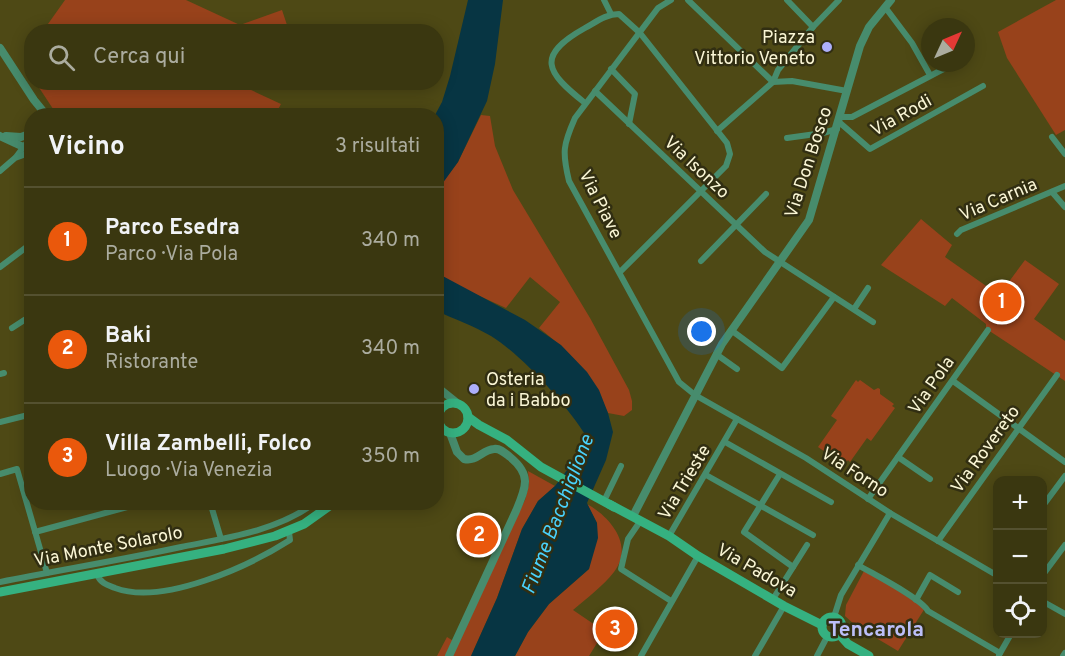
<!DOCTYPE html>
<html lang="it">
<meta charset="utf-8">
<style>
body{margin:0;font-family:Overpass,sans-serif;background:#413f19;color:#f1f3f6}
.controls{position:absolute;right:18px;bottom:18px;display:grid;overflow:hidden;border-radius:12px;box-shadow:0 3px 15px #0003}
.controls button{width:54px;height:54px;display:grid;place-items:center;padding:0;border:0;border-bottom:2px solid #545130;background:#3a3710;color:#f1f3f6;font:30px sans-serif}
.compass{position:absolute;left:921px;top:18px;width:54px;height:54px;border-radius:50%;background:#3a3710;box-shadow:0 3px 15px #0003;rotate:46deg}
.you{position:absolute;left:702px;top:332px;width:21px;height:21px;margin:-15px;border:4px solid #fff;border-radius:50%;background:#1a73e8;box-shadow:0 0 0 9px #1a73e833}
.badge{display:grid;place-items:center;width:39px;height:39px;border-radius:50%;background:#ea580c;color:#fff;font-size:20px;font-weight:700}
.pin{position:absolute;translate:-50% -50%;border:3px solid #fff;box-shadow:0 2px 6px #0006}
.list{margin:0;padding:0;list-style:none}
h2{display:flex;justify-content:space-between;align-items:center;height:78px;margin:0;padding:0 24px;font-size:26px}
h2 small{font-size:20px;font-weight:400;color:#abac9f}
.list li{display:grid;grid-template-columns:39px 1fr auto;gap:18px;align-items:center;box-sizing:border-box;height:108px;padding:0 24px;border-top:2px solid #545130}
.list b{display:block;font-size:22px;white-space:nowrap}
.list p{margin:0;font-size:20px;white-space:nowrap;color:#abac9f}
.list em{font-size:20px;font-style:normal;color:#abac9f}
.icon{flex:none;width:33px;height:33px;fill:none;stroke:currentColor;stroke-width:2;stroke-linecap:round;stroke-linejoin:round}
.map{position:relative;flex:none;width:1065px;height:656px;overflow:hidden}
.search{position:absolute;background:#3a3710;box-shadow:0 3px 15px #0003;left:24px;top:24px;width:420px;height:66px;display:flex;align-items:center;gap:15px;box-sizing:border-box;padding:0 21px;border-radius:24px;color:#abac9f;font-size:22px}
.panel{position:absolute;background:#3a3710;box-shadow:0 3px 15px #0003;left:24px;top:108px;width:420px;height:402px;border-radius:24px}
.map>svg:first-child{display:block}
</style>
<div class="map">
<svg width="1065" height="656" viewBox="0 0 1065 656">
<rect width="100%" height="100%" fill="#4e4915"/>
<!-- green -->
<g fill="#98421b">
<path d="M65,0H186L240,25L282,10L289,31H43Z"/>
<path d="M1056,0H1065V130L1056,135L1007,58L998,32Z"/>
<path d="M36,83H236L281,104L275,115H57Z"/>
<path d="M481,115L490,116L495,146L513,190L590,318L629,390L632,401V410L624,416L608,413C592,375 572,354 539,328L560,302L530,277L506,308L464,289L437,273L436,191L458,162Z"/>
<path d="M921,219L952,245L945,257L999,295L1025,260L1059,284L1034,319L1065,341V381L988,330L986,328V324L952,298L945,306L881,265Z"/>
<path d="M856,380L858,382L860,380L874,390L878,388L880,389V394L894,404L892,406L895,408L871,441L867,438L850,462L848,460L844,465L818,447L837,420L831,416Z"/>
<path d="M528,471L555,486L538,501L522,529L497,598L471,656H437L447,637L455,642L496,556L525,500L529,484Z"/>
<path d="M587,504C609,516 635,545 614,572C603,586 587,598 573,610L601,629L602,635L589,656H515L528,632L549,604L589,569L597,523Z"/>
<path d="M865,569L925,608L898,651L856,626L845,616L846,605Z"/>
</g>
<!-- water -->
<g fill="#073543">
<path d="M468,0H503L495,64L487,101L458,162L437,191L435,115L442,102L450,76Z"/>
<path d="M437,273L525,320L561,345L587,372L599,390L608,413L613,432L606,460L587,503L597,523L598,538L589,569L549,604L528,632L515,656H471L497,598L522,529L538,501L555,486L580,453L586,436C567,405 522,355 491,336C474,326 454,319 437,311Z"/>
</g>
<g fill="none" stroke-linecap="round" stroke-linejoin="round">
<!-- minor -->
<g stroke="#478c6d" stroke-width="6">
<path d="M604,0L611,14"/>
<path d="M671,0L658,8L575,118C563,145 562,152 569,181L679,382L695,395L806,458L890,513L998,576"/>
<path d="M688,0L773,82L792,81L847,91"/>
<path d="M787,0L813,27"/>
<path d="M885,7L912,43L930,75"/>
<path d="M611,69L635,94L629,124"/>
<path d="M595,91L765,252L873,322"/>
<path d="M585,103C546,72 535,56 585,28C596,22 606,14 619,14L640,33L727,143L730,154L726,166L620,272"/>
<path d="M840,117H852L955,63"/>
<path d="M839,122L870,149L983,86"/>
<path d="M717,131L773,82L778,70L813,27L839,0"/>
<path d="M1052,137L1065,154"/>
<path d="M787,138L823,133L837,129"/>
<path d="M16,157L31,137"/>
<path d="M0,171L15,158L32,152"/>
<path d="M1052,192L1065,207"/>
<path d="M957,234L961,230L1065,186"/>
<path d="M701,261L766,194"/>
<path d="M0,267L32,243"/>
<path d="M854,309L868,288"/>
<path d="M12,328L32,315"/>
<path d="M731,330L782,368L834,297"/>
<path d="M716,354L737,369"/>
<path d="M0,374L4,373"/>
<path d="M953,381L1065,462"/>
<path d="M0,422L32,414"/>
<path d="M725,442L831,502"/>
<path d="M898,457L930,479"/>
<path d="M0,474L17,469L47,573"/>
<path d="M780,474L744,532L793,567"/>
<path d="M706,475L813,535"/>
<path d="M23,489L32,486"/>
<path d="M868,499L988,330"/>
<path d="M604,501L621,466"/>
<path d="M210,502L221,539"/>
<path d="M1042,507L1065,476"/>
<path d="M639,523L628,539L621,569L671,601"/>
<path d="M35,532L146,502"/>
<path d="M669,536L737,419"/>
<path d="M938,541L1057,375"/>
<path d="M858,565C873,574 921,598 928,611L1000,653"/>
<path d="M97,574C100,583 107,585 115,588C163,606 249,566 290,540L289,532"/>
<path d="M1042,576L1065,545"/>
<path d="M0,582C60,570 121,560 181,547C226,538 278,531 316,502"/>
<path d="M773,599L807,545"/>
<path d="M916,600L930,575L958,592"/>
<path d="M1042,601L1065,614"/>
<path d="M834,617L841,595L890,513"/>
<path d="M999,655L1011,634"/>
<path d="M641,656L698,556"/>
<path d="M755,656L784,606"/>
<path d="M817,656L828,635"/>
<path d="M1063,656L1065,653"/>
</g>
<!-- tertiary -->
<g stroke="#478c6d" stroke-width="8">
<path d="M0,48L34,100L47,116"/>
<path d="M0,136L32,151"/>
<path d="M6,136L21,137L32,133"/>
<path d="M436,386L456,402"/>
<path d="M436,389L440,398L439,410"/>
<path d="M633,516L722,344L809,220L860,46L869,27L891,0"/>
<path d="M449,656L516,511C526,487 532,475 510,457C505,453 500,448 494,449C482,450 477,462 464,459L457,452L450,433"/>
</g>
<!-- secondary -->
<g stroke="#35b180" stroke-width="9">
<circle cx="453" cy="418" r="15"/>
<path d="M468,417L479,425L507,440L541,467L614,507"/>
<path d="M609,504L669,536L698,556L784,606L822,625"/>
<path d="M0,592L224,549L275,536L304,524L335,502"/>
<circle cx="832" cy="627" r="10"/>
<path d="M839,634L848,644L869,656"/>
</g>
</g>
<!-- markers -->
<g fill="#adaffb" stroke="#312e12" stroke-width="2">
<circle cx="827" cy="47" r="6"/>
<circle cx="474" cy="389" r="6"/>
</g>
<g text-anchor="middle" stroke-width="5" stroke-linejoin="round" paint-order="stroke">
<!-- poi labels -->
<g font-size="18" fill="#faf6d5" stroke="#312e12" text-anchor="end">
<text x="815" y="43">Piazza<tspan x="815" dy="21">Vittorio Veneto</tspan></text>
<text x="486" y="385" text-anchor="start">Osteria<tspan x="486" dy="21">da i Babbo</tspan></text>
</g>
<!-- street labels -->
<g font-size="18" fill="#faf6d5" stroke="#312e12">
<text transform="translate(901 115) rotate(-29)" y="6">Via Rodi</text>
<text transform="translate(808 162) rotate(-72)" y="6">Via Don Bosco</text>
<text transform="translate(697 167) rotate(43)" y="6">Via Isonzo</text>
<text transform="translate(998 199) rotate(-23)" y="6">Via Carnia</text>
<text transform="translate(601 204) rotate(63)" y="6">Via Piave</text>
<text transform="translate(931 385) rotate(-55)" y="6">Via Pola</text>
<text transform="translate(985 449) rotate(-54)" y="6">Via Rovereto</text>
<text transform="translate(855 472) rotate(33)" y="6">Via Forno</text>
<text transform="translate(684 482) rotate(-59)" y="6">Via Trieste</text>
<text transform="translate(108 546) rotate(-11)" y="6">Via Monte Solarolo</text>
<text transform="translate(757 570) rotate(30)" y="6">Via Padova</text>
</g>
<!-- water labels -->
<g font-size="20" font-style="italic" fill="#49d1fb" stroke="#312e12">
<text transform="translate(557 514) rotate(-69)" y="7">Fiume Bacchiglione</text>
</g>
<!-- quarter labels -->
<g font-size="21" font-weight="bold" fill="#bcbff8" stroke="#312e12">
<text x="876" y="636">Tencarola</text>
</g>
</g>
</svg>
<div class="controls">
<button>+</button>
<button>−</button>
<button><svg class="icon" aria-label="locate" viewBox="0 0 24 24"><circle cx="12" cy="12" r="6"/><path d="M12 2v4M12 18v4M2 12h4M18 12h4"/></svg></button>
</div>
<svg class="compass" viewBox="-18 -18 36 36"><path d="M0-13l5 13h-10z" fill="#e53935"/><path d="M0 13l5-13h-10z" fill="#abac9f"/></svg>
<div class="you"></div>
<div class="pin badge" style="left:1002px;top:302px">1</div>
<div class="pin badge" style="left:479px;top:535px">2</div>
<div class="pin badge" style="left:615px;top:629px">3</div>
<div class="search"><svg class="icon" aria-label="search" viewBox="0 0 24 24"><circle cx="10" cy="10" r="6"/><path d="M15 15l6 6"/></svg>Cerca qui</div>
<section class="panel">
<h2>Vicino<small>3 risultati</small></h2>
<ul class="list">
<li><span class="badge">1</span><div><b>Parco Esedra</b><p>Parco · Via Pola</p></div><em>340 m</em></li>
<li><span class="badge">2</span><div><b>Baki</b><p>Ristorante</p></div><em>340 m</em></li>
<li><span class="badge">3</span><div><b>Villa Zambelli, Folco</b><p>Luogo · Via Venezia</p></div><em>350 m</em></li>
</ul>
</section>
</div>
